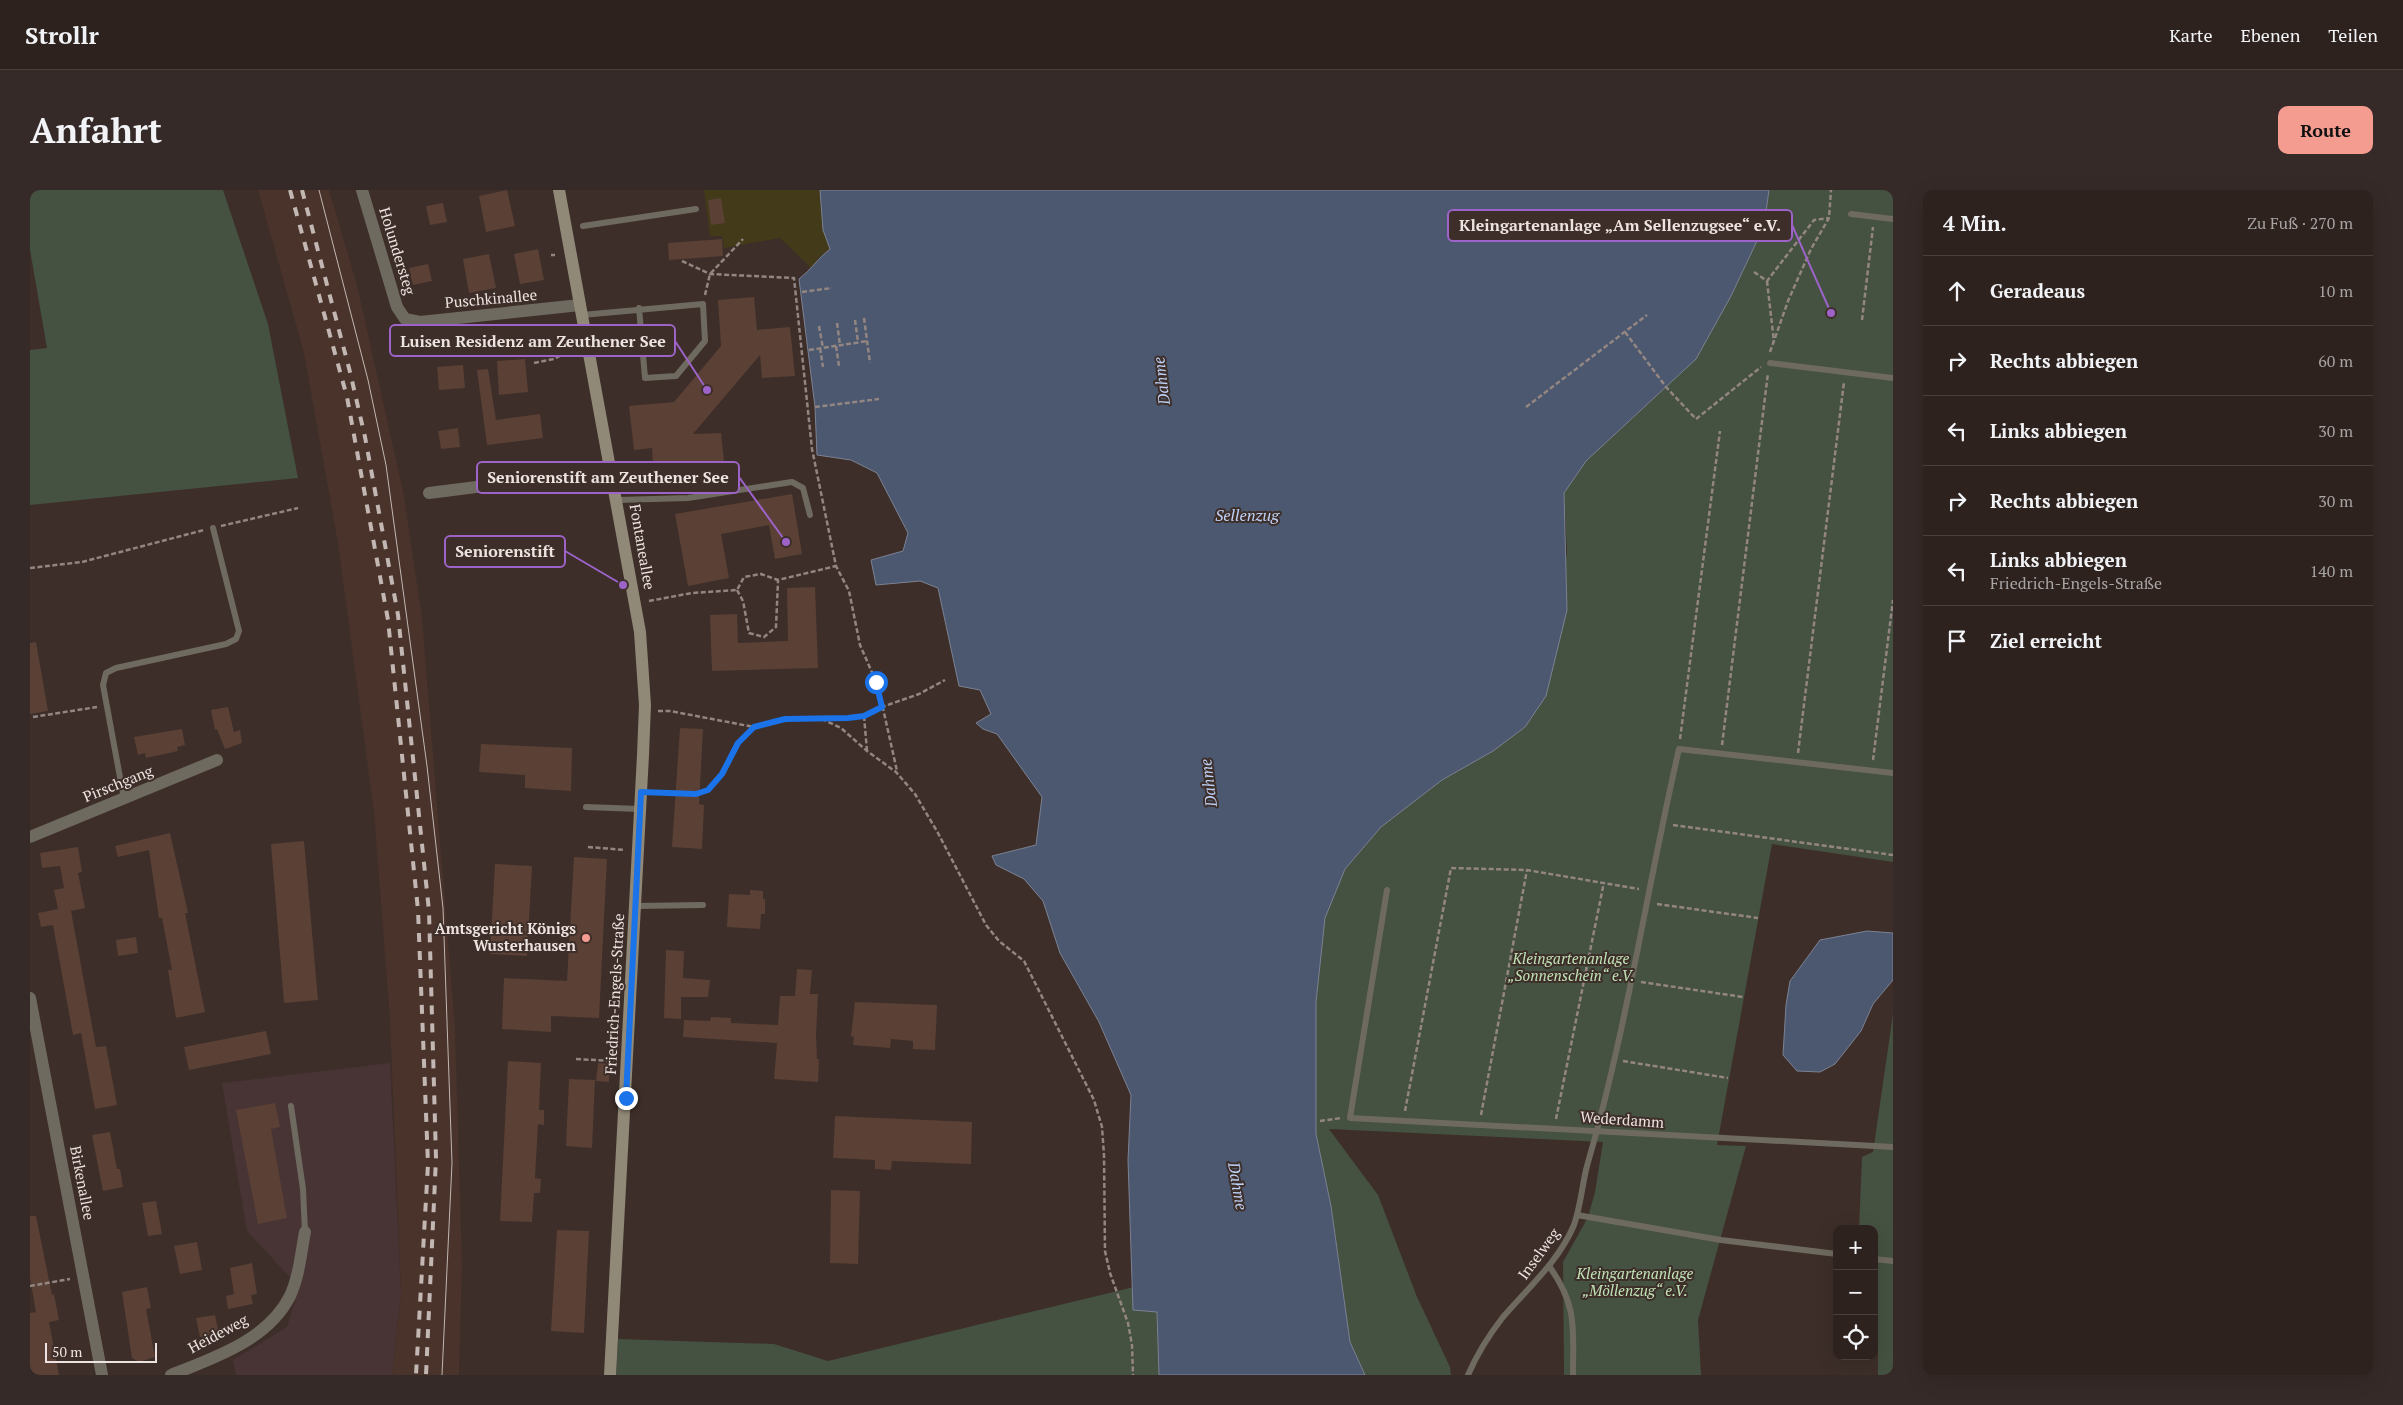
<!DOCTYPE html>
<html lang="de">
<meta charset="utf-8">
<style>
body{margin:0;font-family:"PT Serif",serif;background:#362a28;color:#f1f3f6}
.controls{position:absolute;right:15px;bottom:15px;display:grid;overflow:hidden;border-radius:10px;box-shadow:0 5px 20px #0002}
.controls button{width:45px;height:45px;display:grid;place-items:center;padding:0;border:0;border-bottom:1px solid #493f3d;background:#2e221f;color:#f1f3f6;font:25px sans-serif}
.scale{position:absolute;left:15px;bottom:12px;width:112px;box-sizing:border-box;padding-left:5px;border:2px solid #ede3e0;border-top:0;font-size:14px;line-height:18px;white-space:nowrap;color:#ede3e0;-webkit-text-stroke:4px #3d2e29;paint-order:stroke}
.stop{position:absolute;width:15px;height:15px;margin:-11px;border:4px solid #1a73e8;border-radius:50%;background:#fff}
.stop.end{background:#1a73e8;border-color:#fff;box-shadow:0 1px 5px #0008}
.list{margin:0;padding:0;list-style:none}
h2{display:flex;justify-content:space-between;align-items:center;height:65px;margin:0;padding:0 20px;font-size:21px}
h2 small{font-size:16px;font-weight:400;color:#a7a4a4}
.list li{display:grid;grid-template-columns:32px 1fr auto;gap:15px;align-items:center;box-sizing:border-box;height:70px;padding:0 20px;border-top:1px solid #493f3d}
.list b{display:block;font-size:19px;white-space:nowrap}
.list p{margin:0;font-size:16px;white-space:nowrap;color:#a7a4a4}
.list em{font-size:16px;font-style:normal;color:#a7a4a4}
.icon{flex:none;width:28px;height:28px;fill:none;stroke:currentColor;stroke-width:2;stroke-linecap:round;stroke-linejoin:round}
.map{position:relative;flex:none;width:1863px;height:1185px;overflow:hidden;border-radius:10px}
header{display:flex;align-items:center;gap:30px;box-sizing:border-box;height:70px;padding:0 25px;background:#2e221f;border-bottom:1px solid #493f3d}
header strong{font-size:24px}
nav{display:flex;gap:28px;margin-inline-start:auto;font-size:18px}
.intro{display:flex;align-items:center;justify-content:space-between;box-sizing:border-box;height:120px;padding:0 30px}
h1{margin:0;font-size:35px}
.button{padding:12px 22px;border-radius:10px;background:#f59c91;color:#111;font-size:18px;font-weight:700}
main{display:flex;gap:30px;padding:0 30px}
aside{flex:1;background:#2e221f;border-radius:10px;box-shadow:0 5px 20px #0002}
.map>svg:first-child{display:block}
</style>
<header>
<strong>Strollr</strong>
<nav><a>Karte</a><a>Ebenen</a><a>Teilen</a></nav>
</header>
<div class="intro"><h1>Anfahrt</h1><a class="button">Route</a></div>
<main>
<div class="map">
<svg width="1863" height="1185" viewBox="0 0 1863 1185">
<rect width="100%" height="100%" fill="#3d2e29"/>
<!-- commercial -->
<path fill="#483435" d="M360,873L371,1103L362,1185H206L203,1170L257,1137L269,1097L217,1041L192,893Z"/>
<!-- built -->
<path fill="#49332b" d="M228,0H299L327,95L374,306L392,428L425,838L432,1075L429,1185H362L371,1103L360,830L344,622L308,353L274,163Z"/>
<!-- green -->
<g fill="#455141">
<path d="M0,0H193L238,134L268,288L0,315V160L17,158L0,60Z"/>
<path d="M1739,0H1863V672L1742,654L1687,955L1716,956L1668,1130L1671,1185H1534L1533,1072L1558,1027L1565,1002L1573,952L1299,939L1348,1005L1387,1107L1420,1177L1421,1185H1335L1320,1152L1301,1016L1286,944V812L1295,728L1315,679L1351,637L1412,590L1463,561L1495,537L1515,506L1537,362L1534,303L1556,271L1636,197L1701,106L1734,36Z"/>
<path d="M1863,824V1185H1848V1084L1844,1083V1039H1829L1832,967L1843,962Z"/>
<path d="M1104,1097V1120L1127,1122L1129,1185H586L588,1149L744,1154L798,1171Z"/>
</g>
<!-- sand -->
<path fill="#423a19" d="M674,0H790L793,40L800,59L788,68L782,79L750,48L694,58L692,46H680Z"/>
<!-- water -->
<g fill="#4c5870" stroke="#7c8292">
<path d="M790,0H1739L1734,36L1701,106L1666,169L1556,271L1534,303L1537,420L1516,506L1495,537L1463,561L1412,590L1351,637L1315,679L1295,728L1286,812V944L1301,1016L1320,1152L1335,1185H1129L1127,1122L1103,1120L1098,970L1101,905L1069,832L1030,763L1013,711L994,689L966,675L962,666L1006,655L1012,607L967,544L953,539L946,533L961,524L950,500L929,496L908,398L890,391L846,395L841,370L873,361L878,343L847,283L821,270L787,265L785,217L769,89C781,80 788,68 800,59L793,40Z"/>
<path d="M1837,741L1863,743V790L1843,814L1831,841L1805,874L1790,882L1767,881L1753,865L1756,815L1760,791L1790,750Z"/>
</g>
<!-- building -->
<g fill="#5a4035">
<path d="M477,0L485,36L456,42L449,6Z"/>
<path d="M691,8L695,33L681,35L678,10Z"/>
<path d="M413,13L417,32L400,35L396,16Z"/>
<path d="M692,49L693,66L639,70L638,53Z"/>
<path d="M508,59L514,90L490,94L484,64Z"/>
<path d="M459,64L466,98L439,103L433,69Z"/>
<path d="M398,74L402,91L383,95L379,78Z"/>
<path d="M724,107L727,140L760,137L765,186L732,188L730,165L663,244L691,243L694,272L623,276L622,258L604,260L599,216L644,212L691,156L688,110Z"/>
<path d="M495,169L498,202L469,205L467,171Z"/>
<path d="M433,175L435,198L409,200L407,177Z"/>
<path d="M458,179L466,230L510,224L513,248L457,255L447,180Z"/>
<path d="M428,238L430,257L411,259L408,241Z"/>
<path d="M762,304L772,364L745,369L739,335L691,344L699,388L658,396L645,324Z"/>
<path d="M785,397L788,478L682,481L680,425L707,424L708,453L758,451L757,398Z"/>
<path d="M6,452L18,521L0,524V453Z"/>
<path d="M198,517L204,542L210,540L212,553L195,559L187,539L185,540L181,520Z"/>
<path d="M650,538L673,539L669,614L674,615L672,659L642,657Z"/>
<path d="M152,539L155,555L147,557L148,561L116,568L115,563L108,565L104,547Z"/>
<path d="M451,554L542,558L541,601L495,598V585L449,582Z"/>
<path d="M140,643L158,723H155L175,822L146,828L138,780H142L132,728H129L119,660L88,667L85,656Z"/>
<path d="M274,651L288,810L254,813L241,654Z"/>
<path d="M48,657L52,682L48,683L55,718L41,721L66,857L76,856L87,915L65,919L51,843L43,845L23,735L11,737L8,723L28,719L24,700L34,698L30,676L12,678L10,663Z"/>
<path d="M544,667L577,669L569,828L521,826V842L472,839L474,788L537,791Z"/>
<path d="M465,674L502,676L497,766L460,764Z"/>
<path d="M720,700L733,701V709H735V724H731L730,739L697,737L699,704L720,705Z"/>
<path d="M106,747L108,763L88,766L86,750Z"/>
<path d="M636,760L654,761L653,788L680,790L678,807H651V829L634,828Z"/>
<path d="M767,779L782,780L780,804H788L786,845L787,869H789L788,892L744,889L747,853L653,847L654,830L680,831L681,827L701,828V833L748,835L750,806H765Z"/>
<path d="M825,812L907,815L905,860L883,859V851L861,849L860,858L823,855L824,847L821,846Z"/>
<path d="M236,841L241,864L159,880L154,857Z"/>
<path d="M478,871L511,873L509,920H514V935L508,934L505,988L511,989L510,1003H504L502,1032L470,1031Z"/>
<path d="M568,873L580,874L579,892L566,891Z"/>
<path d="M539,889L565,890L562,958L536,956Z"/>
<path d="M245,913L250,937L241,939L257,1028L228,1034L206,920Z"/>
<path d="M805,926L942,932L941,974L862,971L861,980L845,979V970L803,968Z"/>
<path d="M80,942L87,979H90L93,997L73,1001L62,945Z"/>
<path d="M801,1000L830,1001L828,1074L800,1073Z"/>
<path d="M126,1011L132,1044L118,1046L112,1013Z"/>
<path d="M0,1026H6L22,1105L24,1104L29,1130L19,1132L29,1185H0V1123L6,1122L0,1088Z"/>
<path d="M527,1040L559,1041L554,1143L521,1141Z"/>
<path d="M167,1052L172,1080L150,1084L144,1056Z"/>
<path d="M222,1073L227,1104L221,1105L223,1114L198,1119L196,1106L204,1104L200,1078Z"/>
<path d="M117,1097L121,1118L116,1119L125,1167L109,1172L102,1168L92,1102Z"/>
<path d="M185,1125L189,1144L170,1147L166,1128Z"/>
</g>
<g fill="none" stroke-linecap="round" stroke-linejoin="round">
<!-- path -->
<g stroke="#938682" stroke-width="2.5" stroke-dasharray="5 2.5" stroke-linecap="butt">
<path d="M521,65H525"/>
<path d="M652,71L680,84L764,88L782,259L806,376L819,401L830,455L848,496L867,581"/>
<path d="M1724,82L1737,91L1784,30L1799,28"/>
<path d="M1737,91L1744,152"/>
<path d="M772,102L802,98"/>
<path d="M675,105L680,84L713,49"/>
<path d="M834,128L840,173"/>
<path d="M825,130L828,152"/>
<path d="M1832,130L1843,37"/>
<path d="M807,133L810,155"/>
<path d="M789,136L793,158"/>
<path d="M1595,142L1636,197L1666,229L1731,177"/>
<path d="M806,156L809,176"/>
<path d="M790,158L793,177"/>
<path d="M779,160L838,151"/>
<path d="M1740,162L1758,111L1781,59L1799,28L1801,0"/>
<path d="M504,173L524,169L544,158"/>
<path d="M785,217L849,209"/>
<path d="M1496,217L1617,125"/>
<path d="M191,336L268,318"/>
<path d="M0,378L52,372L174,340"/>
<path d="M707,400L713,411L719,443L734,447L746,437L748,391"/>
<path d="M619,411L662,403L707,400L714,387L731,384L748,390L806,376"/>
<path d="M628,521H640L724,537"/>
<path d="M834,526L837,561"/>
<path d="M3,527L67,517"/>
<path d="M793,529L834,526L852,517L889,504L915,490"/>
<path d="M1650,549L1690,241"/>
<path d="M1692,555L1738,183"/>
<path d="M1768,563L1814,192"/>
<path d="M1843,570L1863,410"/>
<path d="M624,603L666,605L678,600L692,584L708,553L717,543L724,537L755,529H792L811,538L837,561L866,582L885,604L908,643L956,735L969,751L994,771L1064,910L1072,937L1074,965L1075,1061L1080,1083L1098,1133L1102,1155L1103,1185"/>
<path d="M1643,635L1863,665"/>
<path d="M558,657L595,660"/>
<path d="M1627,714L1728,728"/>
<path d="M1611,792L1713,807"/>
<path d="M546,869L584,871"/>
<path d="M1593,871L1698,888"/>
<path d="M1375,921L1421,678L1497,680L1609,699"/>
<path d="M1451,925L1497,680"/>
<path d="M1526,929L1574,692"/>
<path d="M1290,931L1311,928"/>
<path d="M0,1096L40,1089"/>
</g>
<!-- service -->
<g stroke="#6f6a5f" stroke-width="6">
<path d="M1821,24L1863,29"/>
<path d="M553,36L666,19"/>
<path d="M552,125L673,114L675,151L646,186L615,188L609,118"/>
<path d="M1740,173L1863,188"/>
<path d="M588,310L658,308L762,292L773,298L780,325"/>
<path d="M94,609L73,495L76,483L86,478L196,454L206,449L209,441L183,338"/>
<path d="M556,617L610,619"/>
<path d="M1357,700L1320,928L1863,957"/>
<path d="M606,716L673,715"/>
<path d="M261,916L273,999L275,1042"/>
<path d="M1547,1025L1691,1050L1807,1064"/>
<path d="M1844,1069L1863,1071"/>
<path d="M1519,1076C1548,1116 1543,1139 1543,1185"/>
<path d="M1438,1185C1447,1164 1459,1145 1473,1127C1498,1098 1529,1071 1544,1035C1551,1015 1552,995 1557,976C1597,839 1617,697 1649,559L1863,583"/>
</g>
<!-- minor -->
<g stroke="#6f6a5f" stroke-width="12">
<path d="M332,0L367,117L375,129L390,132L550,115"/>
<path d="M399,303L582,280"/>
<path d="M0,647L187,570"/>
<path d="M0,808L72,1185"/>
<path d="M141,1185C184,1168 238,1150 260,1106C269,1087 271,1063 275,1042"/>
</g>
<!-- secondary -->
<path stroke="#908977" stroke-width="12" d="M529,0L610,442L615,515L613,565L580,1185"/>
<!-- tram -->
<path stroke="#c2b7b3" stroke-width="1" d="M289,0L338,190L356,275L397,576L413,718L422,973L412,1185"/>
<!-- rail -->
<g stroke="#c2b7b3" stroke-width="4" stroke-dasharray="9 9" stroke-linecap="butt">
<path d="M260,0L317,207L358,430L388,720L398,974L386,1185"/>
<path d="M272,0L320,182L335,247L368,425L399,721L406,968L396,1185"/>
</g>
</g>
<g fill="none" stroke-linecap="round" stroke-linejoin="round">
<!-- route -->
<path stroke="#1a73e8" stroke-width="6" d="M596,908L611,602L666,604L678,600L692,584L708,553L724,537L755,529L818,528L834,526L852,517L846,492"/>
</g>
<!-- markers -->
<circle fill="#f59c91" stroke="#3d2e29" stroke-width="2" cx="556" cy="748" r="5"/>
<g text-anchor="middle" stroke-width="4" stroke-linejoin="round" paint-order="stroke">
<!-- street labels -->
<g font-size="15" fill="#ede3e0" stroke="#3d2e29">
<text transform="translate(367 61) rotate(73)" y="5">Holundersteg</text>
<text transform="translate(461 109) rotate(-5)" y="5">Puschkinallee</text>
<text transform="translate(612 357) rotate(80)" y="5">Fontaneallee</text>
<text transform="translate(88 594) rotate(-22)" y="5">Pirschgang</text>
<text transform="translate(585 804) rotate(-87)" y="5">Friedrich-Engels-Straße</text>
<text transform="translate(1592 930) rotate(4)" y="5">Wederdamm</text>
<text transform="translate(52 993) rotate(79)" y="5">Birkenallee</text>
<text transform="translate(1509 1064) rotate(-54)" y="5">Inselweg</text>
<text transform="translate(188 1144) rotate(-28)" y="5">Heideweg</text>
</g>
<!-- poi labels -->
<g font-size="15" font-weight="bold" fill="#ede3e0" stroke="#3d2e29" text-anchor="end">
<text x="546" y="744">Amtsgericht Königs<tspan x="546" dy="17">Wusterhausen</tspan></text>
</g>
<!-- park labels -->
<g font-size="15" font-style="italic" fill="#c0e3b6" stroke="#3d2e29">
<text x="1541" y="774">Kleingartenanlage<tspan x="1541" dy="17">„Sonnenschein“ e.V.</tspan></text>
<text x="1605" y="1089">Kleingartenanlage<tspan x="1605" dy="17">„Möllenzug“ e.V.</tspan></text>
</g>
<!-- water labels -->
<g font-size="16" font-style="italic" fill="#bfd3f9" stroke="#3d2e29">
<text transform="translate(1131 191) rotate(-97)" y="6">Dahme</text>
<text x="1217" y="331">Sellenzug</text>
<text transform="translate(1178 593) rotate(-97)" y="6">Dahme</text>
<text transform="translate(1208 996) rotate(80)" y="6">Dahme</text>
</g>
</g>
<!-- callouts -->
<path fill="none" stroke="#9d63c9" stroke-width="2" d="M1801 123L1762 35M677 200L645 151M756 352L709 287M593 395L535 361"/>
<g fill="#9d63c9" stroke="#3d2e29" stroke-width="2">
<circle cx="1801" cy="123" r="5"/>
<circle cx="677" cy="200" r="5"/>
<circle cx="756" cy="352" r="5"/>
<circle cx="593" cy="395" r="5"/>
</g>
<g fill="#3d2e29" stroke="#9d63c9" stroke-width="2">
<rect x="1418" y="20" width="344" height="31" rx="5"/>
<rect x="360" y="135" width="285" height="31" rx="5"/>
<rect x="447" y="272" width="262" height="31" rx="5"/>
<rect x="415" y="346" width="120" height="31" rx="5"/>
</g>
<g font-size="16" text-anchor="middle" font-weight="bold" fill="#ede3e0">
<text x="1590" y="41">Kleingartenanlage „Am Sellenzugsee“ e.V.</text>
<text x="503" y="157">Luisen Residenz am Zeuthener See</text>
<text x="578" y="293">Seniorenstift am Zeuthener See</text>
<text x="475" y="367">Seniorenstift</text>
</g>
</svg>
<div class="controls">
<button>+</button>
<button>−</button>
<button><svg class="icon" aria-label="locate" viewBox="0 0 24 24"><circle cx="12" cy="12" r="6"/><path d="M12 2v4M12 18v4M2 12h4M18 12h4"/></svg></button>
</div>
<div class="scale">50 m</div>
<div class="stop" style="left:846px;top:492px"></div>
<div class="stop end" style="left:596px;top:908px"></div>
</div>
<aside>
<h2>4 Min.<small>Zu Fuß · 270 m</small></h2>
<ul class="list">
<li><svg class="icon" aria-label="ahead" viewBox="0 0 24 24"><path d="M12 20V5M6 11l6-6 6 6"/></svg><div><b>Geradeaus</b></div><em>10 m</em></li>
<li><svg class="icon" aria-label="right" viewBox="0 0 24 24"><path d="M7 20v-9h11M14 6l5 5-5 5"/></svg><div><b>Rechts abbiegen</b></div><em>60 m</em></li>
<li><svg class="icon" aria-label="left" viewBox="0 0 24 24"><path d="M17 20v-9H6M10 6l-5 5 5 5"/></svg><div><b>Links abbiegen</b></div><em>30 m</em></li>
<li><svg class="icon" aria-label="right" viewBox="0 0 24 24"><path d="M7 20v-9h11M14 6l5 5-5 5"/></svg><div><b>Rechts abbiegen</b></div><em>30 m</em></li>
<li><svg class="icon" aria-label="left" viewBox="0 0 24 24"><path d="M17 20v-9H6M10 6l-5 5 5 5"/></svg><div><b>Links abbiegen</b><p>Friedrich-Engels-Straße</p></div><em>140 m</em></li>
<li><svg class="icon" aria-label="arrive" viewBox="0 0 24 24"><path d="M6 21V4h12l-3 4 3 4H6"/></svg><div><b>Ziel erreicht</b></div></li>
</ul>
</aside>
</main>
